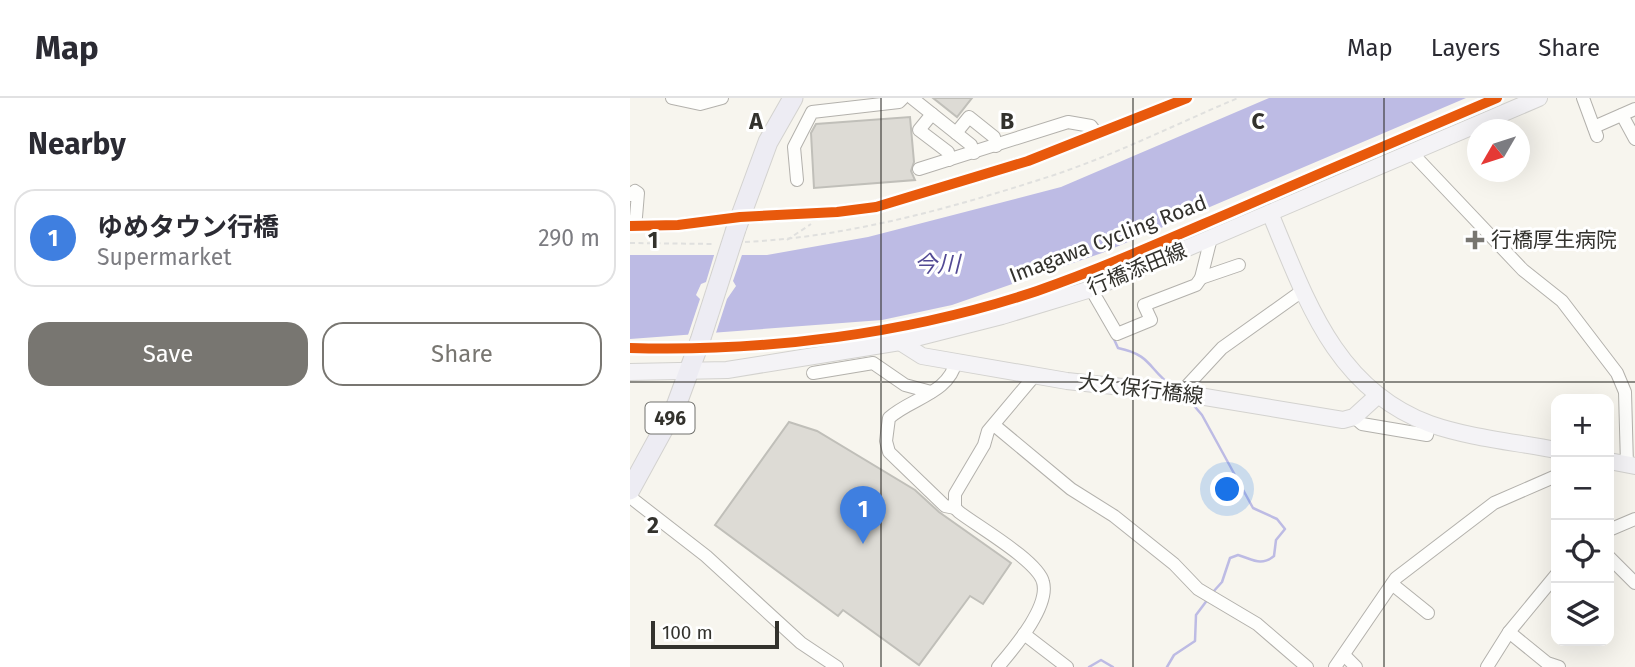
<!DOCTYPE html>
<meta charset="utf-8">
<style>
body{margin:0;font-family:"Fira Sans","Noto Sans JP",sans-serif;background:#f2f2f3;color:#2b2b33}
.controls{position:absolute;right:21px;bottom:21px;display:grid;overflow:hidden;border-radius:14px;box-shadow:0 7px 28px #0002}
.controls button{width:63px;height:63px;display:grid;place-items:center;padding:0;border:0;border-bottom:2px solid #e1e1e2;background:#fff;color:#2b2b33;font:35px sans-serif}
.compass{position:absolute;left:837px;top:21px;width:63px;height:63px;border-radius:50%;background:#fff;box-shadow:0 7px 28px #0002;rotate:231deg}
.scale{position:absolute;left:21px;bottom:18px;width:128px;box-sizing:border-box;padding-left:7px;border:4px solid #33322d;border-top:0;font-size:19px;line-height:24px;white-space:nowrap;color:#33322d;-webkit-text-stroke:5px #fff;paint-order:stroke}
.you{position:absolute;left:598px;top:392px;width:24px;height:24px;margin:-18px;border:5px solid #fff;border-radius:50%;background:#1a73e8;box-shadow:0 0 0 10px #1a73e833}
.badge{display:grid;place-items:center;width:46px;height:46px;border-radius:50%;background:#787671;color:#fff;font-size:23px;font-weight:700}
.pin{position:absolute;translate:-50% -58px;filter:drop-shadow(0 2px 4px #0008)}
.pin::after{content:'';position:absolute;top:37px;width:24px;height:21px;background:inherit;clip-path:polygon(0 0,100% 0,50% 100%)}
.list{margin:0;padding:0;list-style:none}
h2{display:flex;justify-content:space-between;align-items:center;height:91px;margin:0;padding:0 28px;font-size:30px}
h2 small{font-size:23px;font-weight:400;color:#7c7c81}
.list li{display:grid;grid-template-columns:46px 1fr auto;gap:21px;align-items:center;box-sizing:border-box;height:98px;margin:0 14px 14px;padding:0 14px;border:2px solid #e1e1e2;border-radius:21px}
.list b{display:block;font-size:26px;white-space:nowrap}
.list p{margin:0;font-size:23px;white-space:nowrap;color:#7c7c81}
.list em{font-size:23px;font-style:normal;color:#7c7c81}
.actions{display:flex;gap:14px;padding:21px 28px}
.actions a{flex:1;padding:16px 0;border:2px solid #787671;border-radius:21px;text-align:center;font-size:24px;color:#787671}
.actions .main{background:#787671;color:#fff}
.icon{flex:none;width:38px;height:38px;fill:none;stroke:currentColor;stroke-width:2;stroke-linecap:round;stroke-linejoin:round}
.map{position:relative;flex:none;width:1005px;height:569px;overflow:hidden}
header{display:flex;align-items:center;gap:42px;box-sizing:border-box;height:98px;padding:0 35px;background:#fff;border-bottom:2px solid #e1e1e2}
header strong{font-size:33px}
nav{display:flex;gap:38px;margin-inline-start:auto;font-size:24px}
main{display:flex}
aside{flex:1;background:#fff}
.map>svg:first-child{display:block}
</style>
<header>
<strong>Map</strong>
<nav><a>Map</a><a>Layers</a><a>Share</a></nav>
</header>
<main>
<aside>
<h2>Nearby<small></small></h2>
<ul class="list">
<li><span class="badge" style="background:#3f7fe0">1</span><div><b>ゆめタウン行橋</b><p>Supermarket</p></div><em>290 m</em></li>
</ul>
<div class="actions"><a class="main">Save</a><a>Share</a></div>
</aside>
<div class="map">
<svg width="1005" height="569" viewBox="0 0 1005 569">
<rect width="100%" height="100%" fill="#f7f5ee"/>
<!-- water -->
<path fill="#bdbbe4" d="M639,0H836L472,155L322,207L252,222L0,241V157H137L238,139L431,89Z"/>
<!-- pier -->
<path fill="#f7f5ee" d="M85,154H113L103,183L106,188L97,201L85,238L57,240L70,201L66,197L71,186L76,184Z"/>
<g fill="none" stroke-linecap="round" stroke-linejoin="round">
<!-- stream -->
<g stroke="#bdbbe4" stroke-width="2.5">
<path d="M483,239L488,250C522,257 518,271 542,288"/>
<path d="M560,303L572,317L623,410L647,421L655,431L646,442L644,458C631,469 622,461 608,457L600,460L592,484L583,494"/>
<path d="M459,569L471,562L483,569"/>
<path d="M537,569L544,557L565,543L566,517L578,501"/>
</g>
</g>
<!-- building -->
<g fill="#dddbd5" stroke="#c0bfb9" stroke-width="2">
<path d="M303,0H342L327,19Z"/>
<path d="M280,19L284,64L281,73L285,82L184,90L181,35L186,26Z"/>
<path d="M159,324L187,333L285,392L309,414L381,465L353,506L340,498L289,567L213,512L208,518L85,427Z"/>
</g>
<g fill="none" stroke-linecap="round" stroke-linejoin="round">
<!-- minor casing -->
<g stroke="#b3b1ac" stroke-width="14">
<g id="minor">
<path d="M42,0L70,6L92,0"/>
<path d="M282,0L341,47L344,55"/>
<path d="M953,0L967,38"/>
<path d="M302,16L289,32L318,54L319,62"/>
<path d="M992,17L1005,41"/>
<path d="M964,29L1005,11"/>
<path d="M326,35L339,19L364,39L366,48"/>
<path d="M782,55L893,172L932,203L987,275L995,294L997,367"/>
<path d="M289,71L438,24L461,28L467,36"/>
<path d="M167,82L164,49L182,14L269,4L273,0"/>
<path d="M0,97L5,93L8,95L6,119L0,128"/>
<path d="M0,128L48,127L110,119L207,114L246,109L398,63L557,0"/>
<path d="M571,180L609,167"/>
<path d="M461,191L487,236L521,222L514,207L566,187L571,180L581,140"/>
<path d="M183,275L243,265L275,287L301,294"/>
<path d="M557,296L555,290L592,250L672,193"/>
<path d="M724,319L732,326L797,337L799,326"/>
<path d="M364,327L441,391L484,418L544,466L568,491L627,526L677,569"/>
<path d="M0,399L76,458L171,545L207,569"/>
<path d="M325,410L315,408L259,354L256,343L259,320C281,300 319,296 326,263"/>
<path d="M979,432L1005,421"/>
<path d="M979,459L1005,485"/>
<path d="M762,486L798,515"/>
<path d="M879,534L917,565L929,569"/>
<path d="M394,536L437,569"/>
<path d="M714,557L726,569"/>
<path d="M368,569C383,551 420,509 413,484C408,463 347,428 329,414L325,410V396L354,347L358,333L406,276"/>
<path d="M705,569L766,480L864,405L926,378"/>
<path d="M857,569L879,534L926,477"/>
</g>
</g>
<!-- major casing -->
<g stroke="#d3d2cf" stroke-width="18">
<g id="major">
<path d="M640,115C676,201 705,291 800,326C840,340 885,344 926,352"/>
<path d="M270,244L292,258L437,283L557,296L713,322L724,319L747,298"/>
<path d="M0,274L97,272L270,244L372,218L461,191L909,0"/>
<path d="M979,363L1005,368"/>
</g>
</g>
<!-- highway casing -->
<g stroke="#d3d2cf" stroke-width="21">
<g id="highway">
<path d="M106,131L138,44L163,0"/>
<path d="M0,392L46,308L70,243"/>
</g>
</g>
<!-- path -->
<g stroke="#e0e0de" stroke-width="2" stroke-dasharray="5 3.5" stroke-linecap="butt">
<path d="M157,142L181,126"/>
<path d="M115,144C218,139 322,110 421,78C485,57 546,26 608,0"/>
<path d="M0,145L85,146"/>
</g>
<!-- minor -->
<use href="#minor" stroke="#fefefc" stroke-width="12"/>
<!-- major -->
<use href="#major" stroke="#f4f3f6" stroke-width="16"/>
<!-- highway -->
<use href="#highway" stroke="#edecf3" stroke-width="19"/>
<!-- highway-bridge casing -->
<g stroke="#d3d2cf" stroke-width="21" stroke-linecap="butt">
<path id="highway-bridge" d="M70,243L106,131"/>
</g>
<!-- highway-bridge -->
<use href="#highway-bridge" stroke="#edecf3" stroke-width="19"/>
<!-- cycleway casing -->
<g stroke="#fff" stroke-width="15">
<g id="cycleway">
<path d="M0,128L48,127L110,119L207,114L246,109L398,63L557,0"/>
<path d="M0,250C136,254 278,236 407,193C473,170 536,142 599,115C688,76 778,38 867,0"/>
</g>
</g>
<!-- cycleway -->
<use href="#cycleway" stroke="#e8590c" stroke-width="10"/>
</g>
<!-- grid -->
<path fill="none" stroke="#33322d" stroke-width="2" stroke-opacity="0.55" d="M251,0V569M503,0V569M754,0V569M0,284H1005"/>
<!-- markers -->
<path fill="#787671" stroke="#fff" stroke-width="2.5" d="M841.5 131.5h7v7h7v7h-7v7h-7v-7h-7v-7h7z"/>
<g text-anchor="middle" stroke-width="6" stroke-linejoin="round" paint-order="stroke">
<!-- shield labels -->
<rect fill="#fff" stroke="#70706c" stroke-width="2" x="15.5" y="304.5" width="49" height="31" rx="5"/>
<g font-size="19" font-weight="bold" fill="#33322d">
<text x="40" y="327">496</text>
</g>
<!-- street labels -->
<g font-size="21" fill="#33322d" stroke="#fff">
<text transform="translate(478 141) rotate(-21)" y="7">Imagawa Cycling Road</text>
<text transform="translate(507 171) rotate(-22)" y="7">行橋添田線</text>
<text transform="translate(511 291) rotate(7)" y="7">大久保行橋線</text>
</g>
<!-- poi labels -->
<g font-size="21" fill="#33322d" stroke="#fff" text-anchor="start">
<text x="861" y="149">行橋厚生病院</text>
</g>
<!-- water labels -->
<g font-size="23" font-style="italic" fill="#524994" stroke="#fff">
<text x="307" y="174">今川</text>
</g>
</g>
<g font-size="23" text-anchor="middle" font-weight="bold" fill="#33322d" stroke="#fff" stroke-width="6" stroke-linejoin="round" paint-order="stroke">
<text x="126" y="31">A</text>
<text x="377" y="31">B</text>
<text x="628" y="31">C</text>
<text x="23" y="150">1</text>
<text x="23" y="435">2</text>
</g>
</svg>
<div class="controls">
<button>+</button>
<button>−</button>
<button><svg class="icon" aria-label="locate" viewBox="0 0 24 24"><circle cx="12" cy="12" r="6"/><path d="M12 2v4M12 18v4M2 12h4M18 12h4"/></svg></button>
<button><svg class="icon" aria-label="layers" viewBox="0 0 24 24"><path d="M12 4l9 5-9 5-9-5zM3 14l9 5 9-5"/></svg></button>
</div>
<svg class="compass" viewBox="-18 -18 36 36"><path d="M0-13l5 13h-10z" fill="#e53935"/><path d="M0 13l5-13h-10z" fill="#7c7c81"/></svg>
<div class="scale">100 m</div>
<div class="you"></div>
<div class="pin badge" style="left:233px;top:446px;background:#3f7fe0">1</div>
</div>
</main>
